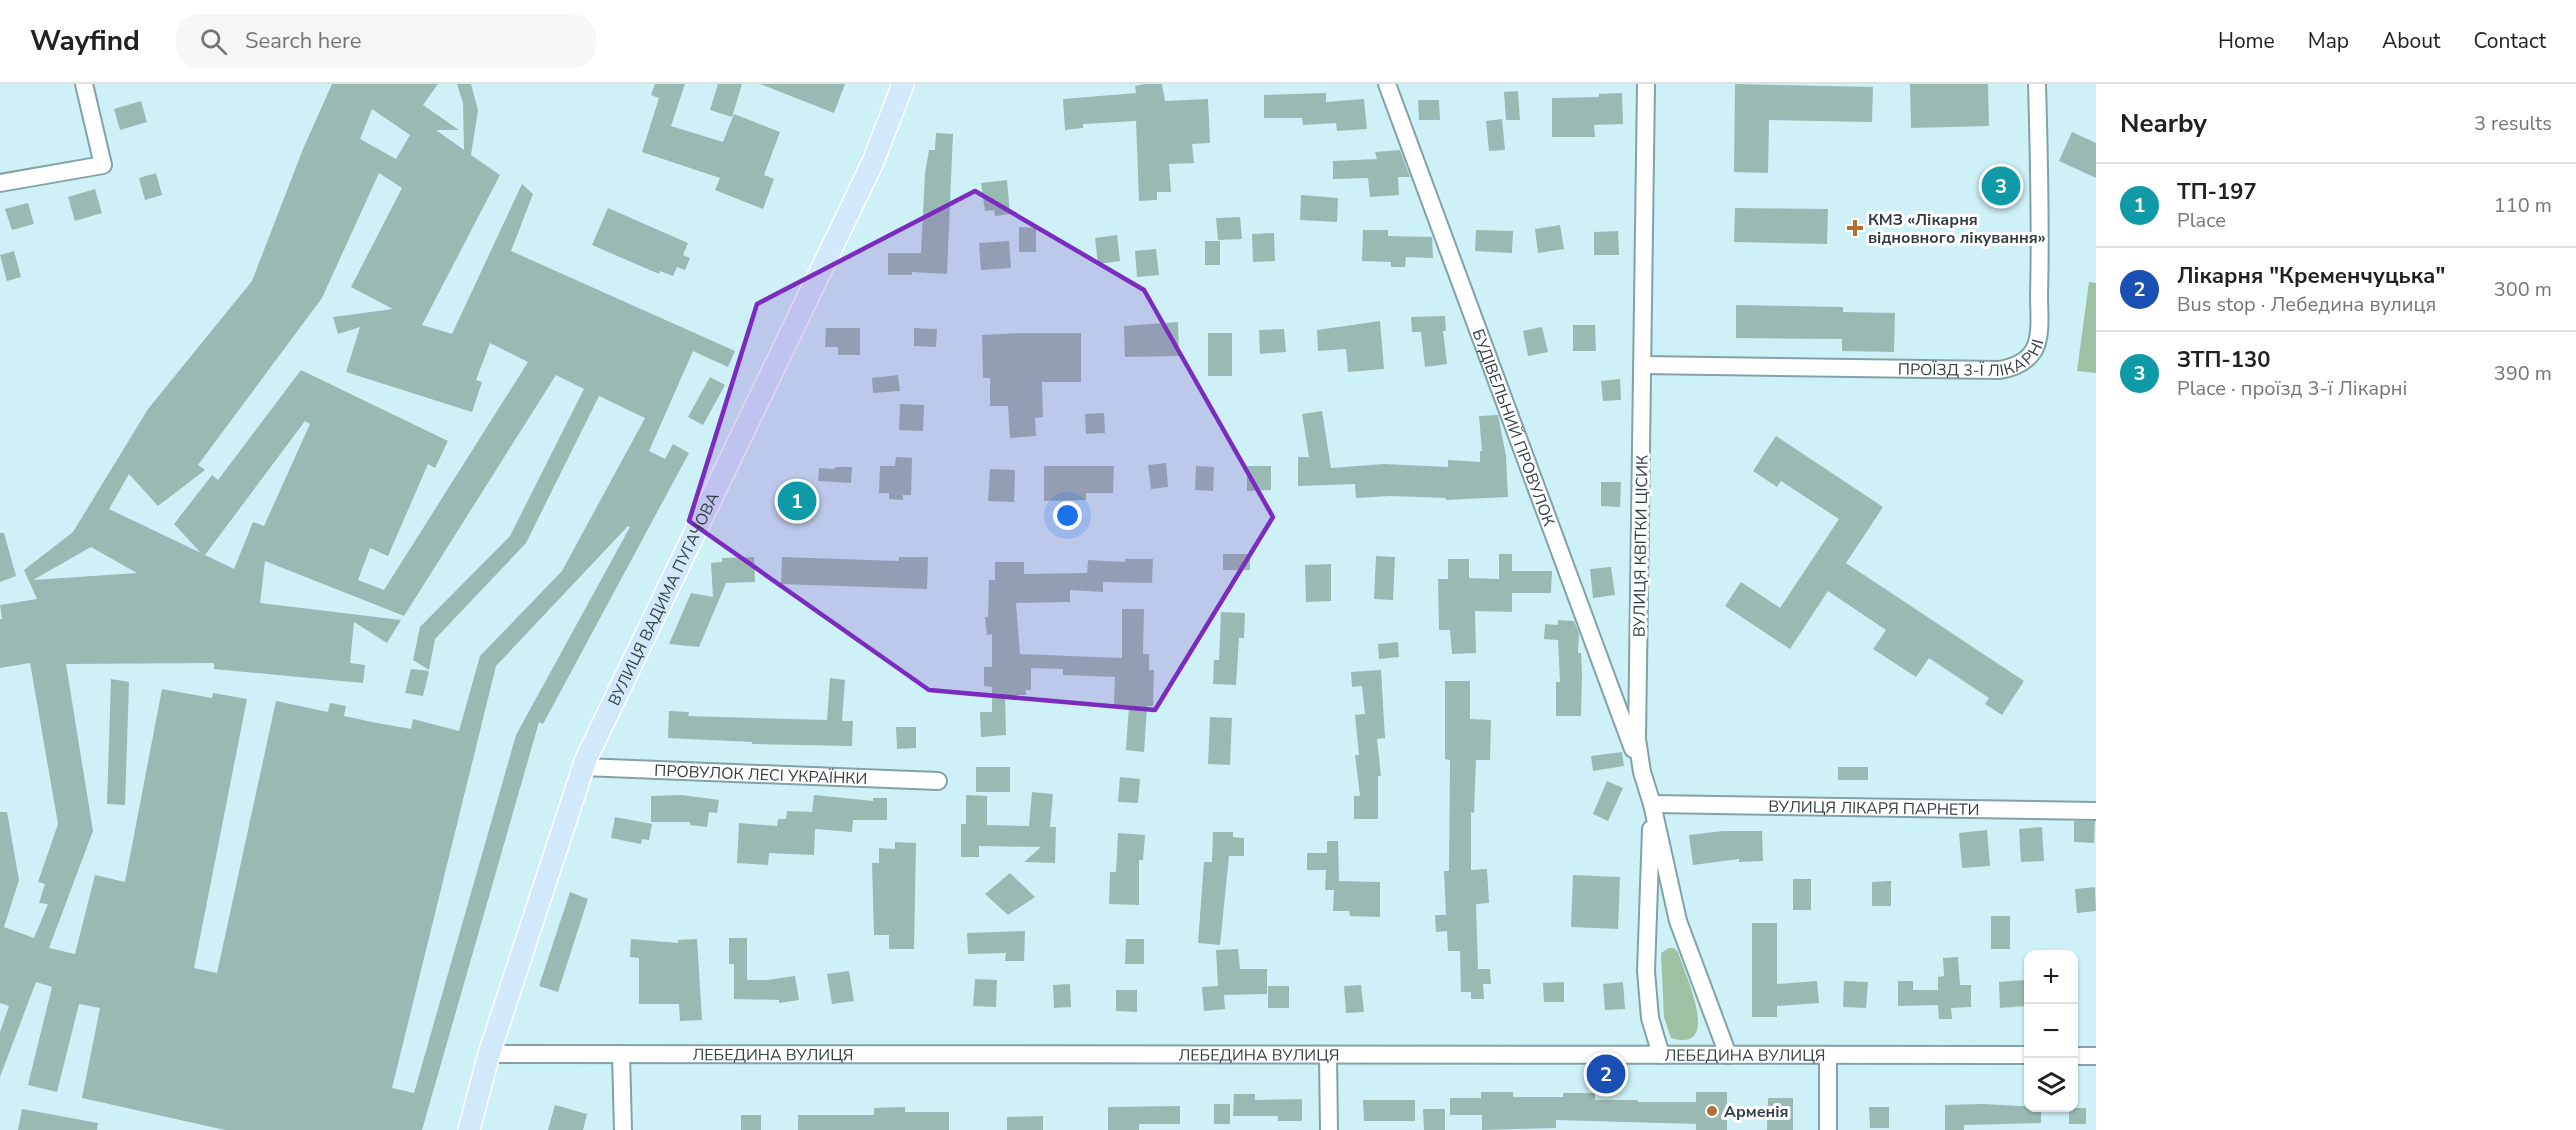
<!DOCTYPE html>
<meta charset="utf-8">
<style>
body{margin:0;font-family:"Nunito Sans",sans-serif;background:#f6f6f6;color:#202124}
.controls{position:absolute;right:18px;bottom:18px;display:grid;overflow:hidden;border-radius:12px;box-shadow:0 2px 4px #0004}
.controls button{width:54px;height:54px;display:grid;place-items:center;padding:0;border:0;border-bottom:2px solid #e0e0e0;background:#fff;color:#202124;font:30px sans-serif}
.you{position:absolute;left:1068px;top:432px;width:21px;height:21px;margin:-15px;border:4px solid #fff;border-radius:50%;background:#1a73e8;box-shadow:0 0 0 9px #1a73e833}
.badge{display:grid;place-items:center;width:39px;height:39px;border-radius:50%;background:#af6f37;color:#fff;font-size:20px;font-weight:700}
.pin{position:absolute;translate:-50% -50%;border:3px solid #fff;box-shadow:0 2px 6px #0006}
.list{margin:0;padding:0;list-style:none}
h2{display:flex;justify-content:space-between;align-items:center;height:78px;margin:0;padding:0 24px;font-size:26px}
h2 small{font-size:20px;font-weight:400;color:#757577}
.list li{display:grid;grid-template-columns:39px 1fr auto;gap:18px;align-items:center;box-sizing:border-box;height:84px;padding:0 24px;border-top:2px solid #e0e0e0}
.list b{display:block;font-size:22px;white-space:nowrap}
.list p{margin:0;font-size:20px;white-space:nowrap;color:#757577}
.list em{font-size:20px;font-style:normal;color:#757577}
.icon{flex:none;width:33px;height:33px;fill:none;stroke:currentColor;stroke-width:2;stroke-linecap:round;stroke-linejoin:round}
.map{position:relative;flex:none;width:2096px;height:1046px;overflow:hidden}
header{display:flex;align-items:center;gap:36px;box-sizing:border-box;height:84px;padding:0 30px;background:#fff;border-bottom:2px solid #e0e0e0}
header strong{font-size:28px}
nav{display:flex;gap:33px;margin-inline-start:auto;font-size:21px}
.search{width:420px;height:54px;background:#f6f6f6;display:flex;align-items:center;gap:15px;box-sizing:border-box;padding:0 21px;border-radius:24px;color:#757577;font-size:22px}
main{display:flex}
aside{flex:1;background:#fff}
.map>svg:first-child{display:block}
</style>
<header>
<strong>Wayfind</strong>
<div class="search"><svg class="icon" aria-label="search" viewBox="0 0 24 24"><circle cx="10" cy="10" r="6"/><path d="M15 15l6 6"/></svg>Search here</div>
<nav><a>Home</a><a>Map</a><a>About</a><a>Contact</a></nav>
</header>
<main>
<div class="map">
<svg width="2096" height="1046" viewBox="0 0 2096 1046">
<rect width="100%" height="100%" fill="#cef1f7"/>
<!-- green -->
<g fill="#9fc1a3">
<path d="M2089,198L2096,199V289L2077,287Z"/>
<path d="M1669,864H1674L1678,868C1685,890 1723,970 1671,954L1664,933L1661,869Z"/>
</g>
<!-- building -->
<g fill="#99bab2" fill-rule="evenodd">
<path d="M332,0H438L423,21L459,46H436L464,66L463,19L457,0H471L478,26L471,71L500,91L422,241L452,250L522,100L533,110L511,167L735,267L728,283L693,267L649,367L665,375L673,360L689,369L543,640L539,638L422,1046H225L82,1014L100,924L79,920L57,1008L28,1001L52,903L36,898L0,993V948L9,922L0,919V728H7L19,796L4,843L34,854L48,820L39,819L45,800L38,798L58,740L30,579L0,584V535H2L0,521L37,515L24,486L73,448L148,325L252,197L303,65ZM372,25L410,51L396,75L360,55ZM379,89L402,104L351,203L393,225L333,233L338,250L360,243L346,288L472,328L482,298L476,296L490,259L528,278L384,506L358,496L370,464L388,472L428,380L435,384L448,357L301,286L218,396L212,391L174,440L201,469L109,425L129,390L158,422L205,386L198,381L322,214ZM556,291L584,305L510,452L420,543L413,576L429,586L435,555L526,459L599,312L645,334L562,487L480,572L459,647L413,635L411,645L377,639L344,632L346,622L330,619L328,628L276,617L217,889L194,884L247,615L213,609L212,614L162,605L125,798L95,791L75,870L49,864L93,747L66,580L214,579V585L363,599L365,581L350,579L354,538L387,559L401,536L260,519L265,477L404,532ZM305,337L310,340L264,442L253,438L234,485L205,471ZM628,442L630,443L516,651L414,1009L392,1004L496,582ZM91,463L137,489L33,496Z"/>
<path d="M655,0H685L671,42L723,58L734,30L780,48L764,91L774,95L763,125L715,106L720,94L642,68L659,14L651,11Z"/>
<path d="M718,0H742L732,33L710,26Z"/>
<path d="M760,0H845L834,29Z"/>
<path d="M1145,0H1162L1165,17L1208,15L1210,59L1192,60L1194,79L1169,80L1171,108H1157V116L1139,117L1136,37L1083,40V44L1065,46L1063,15L1136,9L1135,2Z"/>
<path d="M1735,0L1873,3L1872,38L1769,36L1768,89L1734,88Z"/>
<path d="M1910,0H1988L1989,42L1911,44Z"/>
<path d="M1518,7L1520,36H1506L1504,8Z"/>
<path d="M1326,9V18L1364,15L1367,45L1337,47L1336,39L1303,41L1302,34H1264V11Z"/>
<path d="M1622,9L1623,40L1594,41L1595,53H1552V14L1599,13V10Z"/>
<path d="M1418,16H1439L1440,36H1419Z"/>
<path d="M141,17L147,38L120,46L114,25Z"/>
<path d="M1502,35L1505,66L1489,67L1486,37Z"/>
<path d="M2072,48L2096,59V94L2059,77Z"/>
<path d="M936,49L953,50L947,190L912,188V191H888V169H921L925,89L929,66H935Z"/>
<path d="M1400,66L1410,93H1398L1399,111L1370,113L1368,94L1333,95V77L1377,75L1375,68Z"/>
<path d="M156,89L162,111L145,116L139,94Z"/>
<path d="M1985,92L2018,93L2017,111L1984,110Z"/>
<path d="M1007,96L1010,130L995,132L994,126L985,127L981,99Z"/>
<path d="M95,105L102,129L75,137L68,113Z"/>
<path d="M1301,111L1338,114L1337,138L1300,136Z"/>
<path d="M28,119L34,140L12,146L5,125Z"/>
<path d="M608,124L688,159L683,171L690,174L685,186L677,183L673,192L660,187L659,190L592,161Z"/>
<path d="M1735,124L1828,125L1827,160L1734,158Z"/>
<path d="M1240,133L1242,155L1218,156L1216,134Z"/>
<path d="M1560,141L1564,165L1538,169L1535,145Z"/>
<path d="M1019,143L1036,144V168H1019Z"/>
<path d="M1363,146H1388V152L1432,153L1433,174L1406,173L1405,183H1391V178L1362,177Z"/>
<path d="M1476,146L1513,147L1512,169L1475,167Z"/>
<path d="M1618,147L1619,171H1594V148Z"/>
<path d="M1274,149L1275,177L1253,178L1252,150Z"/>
<path d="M1117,151L1120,177L1098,180L1095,154Z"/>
<path d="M1009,157L1011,184L981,186L979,159Z"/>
<rect x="1205" y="157" width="15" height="24"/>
<path d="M1156,165L1159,191L1137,193L1135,167Z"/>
<path d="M14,167L21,193L7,197L0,171Z"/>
<path d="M1736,221L1843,223V228L1895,229L1894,268L1842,267V255L1736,254Z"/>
<path d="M1445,232L1446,247H1443L1447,280L1425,283L1421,248H1412L1411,233Z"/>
<path d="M1380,237L1384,285L1348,288L1346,265L1318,267L1317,246Z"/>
<path d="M1178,238L1179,272L1125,273L1124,242Z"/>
<path d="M1573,241H1595L1596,267H1573Z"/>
<path d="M1542,243L1548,268L1528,272L1523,247Z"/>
<path d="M826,244H860V271H838V263H825Z"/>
<path d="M914,244L937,245L936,263L914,262Z"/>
<path d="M1284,245L1286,268L1260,270L1259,246Z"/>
<path d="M1019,249H1081V298H1042L1043,333L1035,334L1036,352L1010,354L1008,322H990V294H983L982,251Z"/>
<rect x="1208" y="249" width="24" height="43"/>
<path d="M898,291L900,307L873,309L872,294Z"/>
<path d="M710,293L725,301L703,341L688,333Z"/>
<path d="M1620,295L1621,316L1603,317L1601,297Z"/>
<path d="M900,320L924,321L923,347L899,346Z"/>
<path d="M1322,327L1331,384L1384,380L1448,383V376L1480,378V367H1482L1479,332L1498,331L1506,372L1508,413L1446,416V414L1390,412L1356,414L1355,400L1298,402V373H1309L1302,330Z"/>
<path d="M1104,329L1105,349L1086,350L1085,330Z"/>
<path d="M1776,352L1883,423L1846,479L2024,597L2002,631L1985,620L1989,614L1929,574L1916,593L1873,565L1886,546L1828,507L1790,565L1725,522L1741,498L1780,524L1839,435L1781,397L1777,403L1753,387Z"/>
<path d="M896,373L912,374L911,411H903V416L889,415V409H879L880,382H895Z"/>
<path d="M1166,379L1168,403L1151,405L1148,381Z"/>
<path d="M1044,382H1114L1113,409H1086V416L1044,417Z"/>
<path d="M1196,382L1214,383L1213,407L1195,406Z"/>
<path d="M1247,382H1271V406L1247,407Z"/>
<path d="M835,383H852L851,399L818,397L819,384L835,385Z"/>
<path d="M990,385L1015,386L1014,418L988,417Z"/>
<path d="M1601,398H1621L1620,423L1601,422Z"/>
<path d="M0,449H4L16,492L0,498Z"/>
<rect x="1223" y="470" width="27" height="16"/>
<path d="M1499,470H1512V487H1552L1551,509H1512V528L1475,527L1476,569L1452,570L1450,546H1439L1438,495H1448V475H1469V494L1499,495Z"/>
<path d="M1376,472L1395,473L1393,516L1374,515Z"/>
<path d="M754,473L755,498L726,499L699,563L669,560L691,509L713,513L711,479L722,478V474Z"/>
<path d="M782,473L899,477V473H928L927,505L781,500Z"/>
<path d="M1125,475H1153L1152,499L1103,498V508L1070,506V518L1016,519L1020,570L1122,574V525H1144L1143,570H1149V586H1154L1153,622H1147L1144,668L1126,666L1129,621H1114L1115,593L1063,591V585L1031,584V606H1026V611H1005L1006,651L981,653L980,628H992V603L984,602V583H992V550L987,551L985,533H988L989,496H995V478H1024V490L1087,489L1088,476L1125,478Z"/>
<path d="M1331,480V517L1306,518L1305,481Z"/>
<path d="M1611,483L1615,511L1593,514L1590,485Z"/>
<path d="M1221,528L1245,529L1244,554H1239L1236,601L1213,600L1214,576H1219Z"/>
<path d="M1558,536L1574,537L1579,549L1578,569H1581L1582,590L1581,632H1556V598H1560L1558,556L1544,555L1545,540L1558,541Z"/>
<path d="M1398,558L1399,573L1379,575L1378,560Z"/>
<path d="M411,585L429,587L423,612L405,609Z"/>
<path d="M1381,586L1385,654L1377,655L1381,692H1378V735H1354V712H1360L1355,671H1359L1355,631L1365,630L1362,602L1352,603L1351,588Z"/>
<path d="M830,594L845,596L842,637H853L852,662L752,660V658L668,654L669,627L689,628L688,632L827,636Z"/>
<path d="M111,595L129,598L125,721L107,720Z"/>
<path d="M1445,597H1470V635L1491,636L1490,676H1476L1474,729L1471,728V786L1487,785L1489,819L1476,820L1478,885H1490L1491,900H1483L1484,915H1471V908H1461L1460,867H1448L1447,847L1436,848L1435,831H1446L1444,787H1449L1450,676L1445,675Z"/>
<path d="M1210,633L1232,634L1230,681L1208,680Z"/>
<path d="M896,643H916V664L897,665Z"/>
<path d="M1622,668L1624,682L1593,687L1591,672Z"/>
<rect x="976" y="683" width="34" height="25"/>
<rect x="1838" y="683" width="30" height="13"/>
<path d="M1120,693L1140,695L1138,719L1118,718Z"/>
<path d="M1607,697L1623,704L1608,737L1593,730Z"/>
<path d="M1032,708L1053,710L1050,743H1056L1055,779L1024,778L1041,763L979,762V773H961V740H966V711L987,712V741L1029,742Z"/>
<path d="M682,711L719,716L717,729L709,728L707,743L690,741V738H651V712Z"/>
<path d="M814,711L873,717V714H887V736H853L852,748L815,745L814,771L769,769L768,781L737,779L739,739L777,742L778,735H786L787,727L812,728Z"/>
<path d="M615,733L652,740L649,756L642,755L641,760L611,754Z"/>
<path d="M2074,737H2095L2094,759L2074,758Z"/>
<path d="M2042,743L2044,777L2021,778L2019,745Z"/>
<path d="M1987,746L1990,782L1962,784L1959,749Z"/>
<path d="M1723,747H1762L1763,777L1739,778V775L1693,781L1689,751Z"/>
<path d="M1213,748H1233V753L1244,754V772H1229L1220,861L1198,859L1204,778H1212Z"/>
<path d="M1118,749L1145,751L1143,776H1139V821L1109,820L1110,788H1116Z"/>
<path d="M1327,757H1338L1339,797L1380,798V833L1350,832L1349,827H1333L1334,806H1325L1326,786H1307V769H1327Z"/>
<path d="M895,758L916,759L914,865H889V851H874L872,779H879V764L895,765Z"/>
<path d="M1010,789L1035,813L1008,831L985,810Z"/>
<path d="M1573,791L1620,793L1618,845L1571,843Z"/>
<rect x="1793" y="795" width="18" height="31"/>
<path d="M1891,797V822H1872V798Z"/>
<path d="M2095,803L2096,827L2077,829L2075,805Z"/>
<path d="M570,808L588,815L558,908L539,902Z"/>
<rect x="1991" y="832" width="19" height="33"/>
<path d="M1752,839H1777V900L1817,897L1819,919L1777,922V933H1752Z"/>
<path d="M1025,847L1024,877H1005L1006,869L968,870L967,849Z"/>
<path d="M729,854H747V896H767L795,892L799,916L779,919V916L734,915V880H729Z"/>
<path d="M631,855L678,859V856L697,855L702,936L680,937L679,920H639V874L630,873Z"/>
<path d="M1126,855H1144V880H1125Z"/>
<path d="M1238,865L1240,885H1267V910L1224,911L1225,925L1204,927L1202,903L1218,902L1216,866Z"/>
<path d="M1958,873L1960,901H1971V923L1951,924L1952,935H1939L1938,921L1898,922V897H1913V906H1938V893L1944,892L1943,874Z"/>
<path d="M849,887L854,917L832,920L827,890Z"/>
<path d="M975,895L997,896L996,923L973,922Z"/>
<path d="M2025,896L2026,922L2000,924L1999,898Z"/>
<path d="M1844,897L1868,898L1866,924L1843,923Z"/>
<path d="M1564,898V918H1544L1543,899Z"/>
<path d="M1623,898L1625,925L1605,926L1603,900Z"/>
<path d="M1070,900L1071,923L1054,924L1053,901Z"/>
<path d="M1361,901L1364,928L1346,929L1344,902Z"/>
<rect x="1268" y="902" width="21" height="22"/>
<path d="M1116,906H1137V928L1116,927Z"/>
<path d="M1481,1008H1513V1013H1563V1009H1595V1016H1638V1018H1696V1008H1727V1046H1696V1040L1556,1036V1044L1482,1046V1031H1450V1014H1481Z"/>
<path d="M1234,1010H1255V1016L1302,1015V1037H1278V1032H1233Z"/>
<path d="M1768,1014H1793V1046H1767Z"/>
<path d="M1363,1016H1415V1037H1364Z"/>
<rect x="1214" y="1020" width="16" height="20"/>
<path d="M1983,1020L2041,1023V1039L1964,1041V1046H1945V1021Z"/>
<path d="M555,1021L587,1030L583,1046H548Z"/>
<path d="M1180,1022V1040H1139V1046H1108V1023Z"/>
<path d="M905,1023V1028H949V1046H798V1031H874V1024Z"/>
<path d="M1869,1023H1889V1044H1870Z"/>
<rect x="2069" y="1024" width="17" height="16"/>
<path d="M22,1025L98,1039L97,1046H18Z"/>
<path d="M1423,1025H1445V1046H1424Z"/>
<rect x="741" y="1031" width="20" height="15"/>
<path d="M1043,1032V1046H1007V1033Z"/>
</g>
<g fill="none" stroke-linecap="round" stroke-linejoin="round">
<!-- minor casing -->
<g stroke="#81a2a7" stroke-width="20">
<g id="minor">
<path id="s1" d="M1387,0L1633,665"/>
<path d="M1646,0L1637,655L1642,688L1652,720L1678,837L1728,971"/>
<path d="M0,99L103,81L84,0"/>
<path id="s2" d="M1643,281L1999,286C2013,284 2026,279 2034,266C2042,251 2039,228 2039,212C2041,141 2039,70 2037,0"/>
<path id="s3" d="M583,683L938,697"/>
<path id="s4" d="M1652,720L2096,727"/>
<path d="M1651,745L1646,887L1650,934L1661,971"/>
<path id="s5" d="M489,970L2028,971"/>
<path d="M621,970L623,1046"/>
<path d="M1328,971L1329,1046"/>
<path d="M2074,972H2096"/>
<path d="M1828,1046V971"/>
</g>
</g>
<!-- major casing -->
<g stroke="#fff" stroke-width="24">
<g id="major">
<path id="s6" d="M469,1046L489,970L586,675L873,78L903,0"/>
</g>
</g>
<!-- minor -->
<use href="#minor" stroke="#fff" stroke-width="16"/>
<!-- major -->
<use href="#major" stroke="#d1e9fa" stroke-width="21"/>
</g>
<!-- marked area -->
<path fill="#7b2cbf" fill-opacity="0.2" stroke="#7b2cbf" stroke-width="4.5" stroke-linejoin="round" d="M975,107L1144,206L1273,433L1155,626L929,606L689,437L757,220Z"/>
<!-- markers -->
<g fill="#af6f37" stroke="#fff" stroke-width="2">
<path d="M1852 135h6v6h6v6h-6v6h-6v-6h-6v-6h6z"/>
<circle cx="1712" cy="1027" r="6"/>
</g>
<g text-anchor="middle" stroke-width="6" stroke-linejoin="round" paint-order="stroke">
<!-- poi labels -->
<g font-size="16" font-weight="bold" fill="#303e41" stroke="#fff" text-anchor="start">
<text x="1868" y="141">КМЗ «Лікарня<tspan x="1868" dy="18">відновного лікування»</tspan></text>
<text x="1724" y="1033">Арменія</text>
</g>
<!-- street labels -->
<g font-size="16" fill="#303e41" stroke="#fff">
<text dy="6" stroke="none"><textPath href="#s2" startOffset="332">ПРОЇЗД 3-Ї ЛІКАРНІ</textPath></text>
<text dy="6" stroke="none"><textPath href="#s1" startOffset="366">БУДІВЕЛЬНИЙ ПРОВУЛОК</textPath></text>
<text transform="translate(1640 462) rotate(-89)" y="6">ВУЛИЦЯ КВІТКИ ЦІСИК</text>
<text dy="6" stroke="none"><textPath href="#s6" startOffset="567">ВУЛИЦЯ ВАДИМА ПУГАЧОВА</textPath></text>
<text dy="6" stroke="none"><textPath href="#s3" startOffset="178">ПРОВУЛОК ЛЕСІ УКРАЇНКИ</textPath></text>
<text dy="6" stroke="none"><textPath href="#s4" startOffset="222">ВУЛИЦЯ ЛІКАРЯ ПАРНЕТИ</textPath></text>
<text dy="6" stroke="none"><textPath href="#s5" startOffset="284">ЛЕБЕДИНА ВУЛИЦЯ</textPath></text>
<text dy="6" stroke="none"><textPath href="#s5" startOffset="770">ЛЕБЕДИНА ВУЛИЦЯ</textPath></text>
<text dy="6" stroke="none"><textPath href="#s5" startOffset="1256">ЛЕБЕДИНА ВУЛИЦЯ</textPath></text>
</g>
</g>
</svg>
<div class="controls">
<button>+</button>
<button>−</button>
<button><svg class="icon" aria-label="layers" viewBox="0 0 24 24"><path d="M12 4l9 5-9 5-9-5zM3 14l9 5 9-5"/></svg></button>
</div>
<div class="you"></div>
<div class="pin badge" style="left:797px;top:417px;background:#0f9aa8">1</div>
<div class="pin badge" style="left:1606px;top:990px;background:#1a4fb4">2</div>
<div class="pin badge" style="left:2001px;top:102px;background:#0f9aa8">3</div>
</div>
<aside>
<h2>Nearby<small>3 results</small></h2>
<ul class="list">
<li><span class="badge" style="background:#0f9aa8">1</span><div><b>ТП-197</b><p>Place</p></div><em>110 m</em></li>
<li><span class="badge" style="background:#1a4fb4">2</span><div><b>Лікарня &quot;Кременчуцька&quot;</b><p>Bus stop · Лебедина вулиця</p></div><em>300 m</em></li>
<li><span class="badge" style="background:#0f9aa8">3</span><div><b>ЗТП-130</b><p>Place · проїзд 3-ї Лікарні</p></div><em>390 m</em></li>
</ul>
</aside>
</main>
